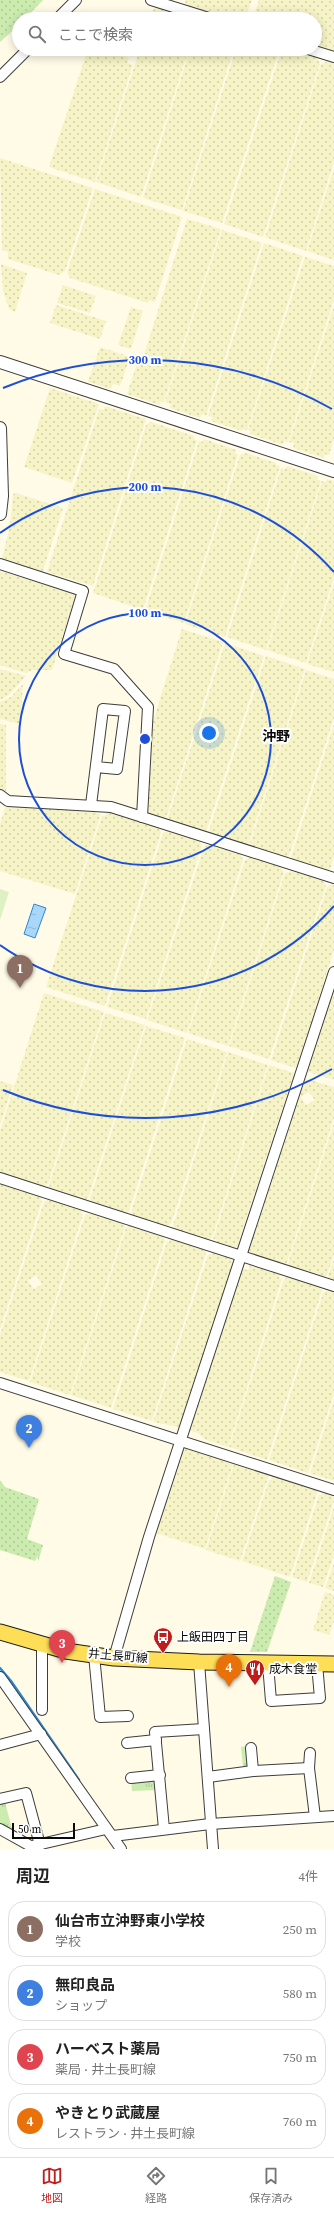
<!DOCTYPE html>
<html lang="ja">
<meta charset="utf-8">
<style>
body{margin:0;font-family:"Source Serif 4","Noto Sans JP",serif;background:#f2f2f2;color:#222}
.scale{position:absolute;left:12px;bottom:10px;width:63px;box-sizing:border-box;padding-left:4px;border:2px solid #0a0a0a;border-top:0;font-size:11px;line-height:14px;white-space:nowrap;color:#0a0a0a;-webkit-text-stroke:3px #fff;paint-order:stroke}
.you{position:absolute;left:209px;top:733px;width:14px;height:14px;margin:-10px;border:3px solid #fff;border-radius:50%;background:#1a73e8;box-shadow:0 0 0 6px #1a73e833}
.badge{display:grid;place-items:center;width:26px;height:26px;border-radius:50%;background:#c01c1c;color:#fff;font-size:13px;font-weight:700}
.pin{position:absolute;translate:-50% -33px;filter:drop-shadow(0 1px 2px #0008)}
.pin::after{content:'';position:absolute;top:21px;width:14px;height:12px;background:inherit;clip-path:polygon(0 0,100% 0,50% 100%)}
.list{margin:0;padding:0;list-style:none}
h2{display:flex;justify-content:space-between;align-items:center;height:52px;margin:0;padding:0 16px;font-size:17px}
h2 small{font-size:13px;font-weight:400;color:#767676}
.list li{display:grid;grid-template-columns:26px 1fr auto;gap:12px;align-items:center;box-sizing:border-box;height:56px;margin:0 8px 8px;padding:0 8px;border:1px solid #e0e0e0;border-radius:16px}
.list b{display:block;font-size:15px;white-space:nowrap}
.list p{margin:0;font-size:13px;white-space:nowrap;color:#767676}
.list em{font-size:13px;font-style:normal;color:#767676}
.icon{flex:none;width:22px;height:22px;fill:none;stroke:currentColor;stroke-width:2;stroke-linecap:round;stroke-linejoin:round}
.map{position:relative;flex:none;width:334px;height:1849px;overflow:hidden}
.search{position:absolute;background:#fff;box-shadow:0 2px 10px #0003;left:12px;right:12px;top:12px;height:44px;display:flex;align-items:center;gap:10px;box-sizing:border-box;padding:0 14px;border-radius:22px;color:#767676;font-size:15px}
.sheet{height:308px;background:#fff}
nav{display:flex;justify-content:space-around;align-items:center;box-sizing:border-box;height:56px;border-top:1px solid #e0e0e0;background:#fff;font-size:11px;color:#767676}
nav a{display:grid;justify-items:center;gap:2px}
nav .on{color:#c01c1c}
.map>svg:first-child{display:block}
</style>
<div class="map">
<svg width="334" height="1849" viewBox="0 0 334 1849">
<defs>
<pattern id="farmland-dots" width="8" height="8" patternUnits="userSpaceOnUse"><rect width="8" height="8" fill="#f6f4c6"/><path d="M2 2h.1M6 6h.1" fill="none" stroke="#d2d0a9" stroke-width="1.8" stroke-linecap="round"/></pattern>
<pattern id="grass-dots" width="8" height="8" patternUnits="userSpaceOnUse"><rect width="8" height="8" fill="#cbebaf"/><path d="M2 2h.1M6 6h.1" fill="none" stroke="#adc895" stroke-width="1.8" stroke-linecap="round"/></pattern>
<pattern id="park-tufts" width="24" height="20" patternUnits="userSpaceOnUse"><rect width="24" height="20" fill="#cbebaf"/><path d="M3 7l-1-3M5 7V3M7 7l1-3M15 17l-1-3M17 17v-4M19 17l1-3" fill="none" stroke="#adc895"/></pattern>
<pattern id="water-ripples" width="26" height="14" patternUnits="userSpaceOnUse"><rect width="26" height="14" fill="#a8d7f9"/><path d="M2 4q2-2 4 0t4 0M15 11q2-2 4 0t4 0" fill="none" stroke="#8fb7d4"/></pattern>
</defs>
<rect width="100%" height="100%" fill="#fffbe7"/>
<!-- farmland -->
<g fill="url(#farmland-dots)" fill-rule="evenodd">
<path d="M186,0H252L245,19H224L184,6Z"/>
<path d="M259,0H334V55L315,49V19H253Z"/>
<path d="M159,6L194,18V19H150L153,10Z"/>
<path d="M93,49H100L129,58L127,63L133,65L95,182L49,167L87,52L91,54Z"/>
<path d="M140,49H189L141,197L96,182Z"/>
<path d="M190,49H234L182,210L143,198Z"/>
<path d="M236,49H279V51L222,223L183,211Z"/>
<path d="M285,49L317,58L320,64L263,237L224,224L281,52Z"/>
<path d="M328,61L334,63V162L306,251L265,237L321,64Z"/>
<path d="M0,158L93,188L65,271L59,275L8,259V252L2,250Z"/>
<path d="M334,168V260L307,251Z"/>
<path d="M95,189L182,217L155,302L149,300L148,303L70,278L67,272Z"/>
<path d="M187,219L221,229L164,402L161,401L160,405L127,394L138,361H142Z"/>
<path d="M222,230L262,243L206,416L202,414L200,418L170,408L171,404L165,402Z"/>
<path d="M264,243L303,256L247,430L243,429L242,431L211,421L212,417L208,416Z"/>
<path d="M305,257L334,266V300L288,442L284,441L283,445L250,434L251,431L248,430Z"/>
<path d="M1,264L27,273L15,312L9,309L3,291Z"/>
<path d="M63,285L96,296L90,313L57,303Z"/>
<path d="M56,305L106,321L100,339L50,323Z"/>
<path d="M334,305V439L329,455L325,454L324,458L293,448L294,443L289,442Z"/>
<path d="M131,307L143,311L131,349L118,345Z"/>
<path d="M100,347L130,357L120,386L113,384L111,389L88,382Z"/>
<path d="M50,388L99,404L72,483L24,467Z"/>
<path d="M105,406L146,419L93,586L47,572L99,409L104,410Z"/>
<path d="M151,422L194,436L195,440L197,441L143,610L93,593L146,425Z"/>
<path d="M204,439L236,450L235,453L238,455L184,623L145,611L199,441L202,442Z"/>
<path d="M246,453L276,463V465L280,466L225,637L185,624L240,455Z"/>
<path d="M287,466L318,476L317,479L321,481L266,650L227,637L281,468L285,469Z"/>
<path d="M327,479L334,481V578L306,663L267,650L322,481L326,482Z"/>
<path d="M16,493L63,508L42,574L1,562L10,526L13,494Z"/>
<path d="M0,571L76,594L52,670H33L26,673L0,665Z"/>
<path d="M334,583V672L307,664Z"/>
<path d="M182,629L223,642L167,816L161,819L146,814L150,776L152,724Z"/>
<path d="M225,643L264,656L207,829L202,832L170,822L168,817Z"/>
<path d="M266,656L305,669L249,843L243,846L212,835L209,830Z"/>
<path d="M0,669L26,676L9,695L0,700Z"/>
<path d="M306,670L334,679V718L289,856L284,859L253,849L250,843Z"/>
<path d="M23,684L20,724L0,719V702L11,697Z"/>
<path d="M0,724L6,725V794H3L0,789Z"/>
<path d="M334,724V857L330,869L325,872L293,862L291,857Z"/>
<path d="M11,806L96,811V813L101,814L75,894L0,871V824L5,808Z"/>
<path d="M107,812H111L159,828L161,833L105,1006L46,987L102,816H105Z"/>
<path d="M168,831L200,841L202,846L146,1019L107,1007L163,833Z"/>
<path d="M209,844L240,854L243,860L187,1033L147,1020L204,847Z"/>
<path d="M250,857L281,867L284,872L228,1046L188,1033L245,860Z"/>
<path d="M292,871L323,881L326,886L269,1059L229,1046L285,873Z"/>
<path d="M332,884L334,885V950L296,1068L271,1060L327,887Z"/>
<path d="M334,982V1080L306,1071Z"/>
<path d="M44,993L104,1012L48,1184L42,1187L0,1173V1131Z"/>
<path d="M105,1013L145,1025L88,1198L84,1200L51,1190L49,1185Z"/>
<path d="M146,1026L185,1038L129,1211L125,1214L92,1203L90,1198Z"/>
<path d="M187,1039L227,1052L171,1224L165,1227L133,1216L131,1212Z"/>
<path d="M228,1052L268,1065L212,1238L206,1240L175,1230L173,1225Z"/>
<path d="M269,1065L294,1073L237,1247L231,1249L216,1244L217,1240L213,1239Z"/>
<path d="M303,1078L334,1087V1118L287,1263L282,1266L252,1257V1253L248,1252ZM309,1092L315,1100L306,1105L301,1097Z"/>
<path d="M0,1081L13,1085L0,1125Z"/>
<path d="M334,1123V1255L327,1275L322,1279L290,1269L288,1263Z"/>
<path d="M0,1183L40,1196L42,1201L0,1330Z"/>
<path d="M49,1199L80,1209L83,1215L29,1381L0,1372V1335L44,1202ZM36,1275L42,1284L34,1289L28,1281Z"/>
<path d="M92,1213L122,1222L125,1227L70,1395L30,1382L85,1215Z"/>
<path d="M131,1225L163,1236L165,1241L111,1408L71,1395L126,1228Z"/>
<path d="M171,1239L205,1250L206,1254L152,1421L113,1409L167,1241L169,1242Z"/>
<path d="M214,1253L230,1258L234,1264L179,1427L153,1422L208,1255Z"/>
<path d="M334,1259V1283L331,1282L328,1276Z"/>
<path d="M250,1265L280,1275L279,1278L282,1279L228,1447L204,1439L198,1433L190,1431L243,1269L248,1270Z"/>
<path d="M288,1277L320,1288L322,1291L267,1460L229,1447L284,1279Z"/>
<path d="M328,1290L334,1292V1394L308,1473L269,1460L323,1293Z"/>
<path d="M334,1399V1481L310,1473Z"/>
<path d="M183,1448L233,1464L205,1549L156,1533Z"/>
<path d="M234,1464L269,1475L240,1561L206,1550Z"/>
<path d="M272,1476L318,1491L290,1577L242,1561L269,1480H271Z"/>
<path d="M322,1493L334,1496V1501L307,1582L292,1577L319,1495H321Z"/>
<path d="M334,1506V1556L323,1587L309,1583Z"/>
<path d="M334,1562V1591L325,1588Z"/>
<path d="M325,1592L334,1595V1621L329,1635L313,1630Z"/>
</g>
<!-- grass -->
<g fill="url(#grass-dots)">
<path d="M0,0H43L25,19H19V25L0,42Z"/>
<path d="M0,1480L5,1487L39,1499L27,1539L43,1545L38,1562V1556L35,1561L0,1550Z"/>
<path d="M275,1576L291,1582L267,1652H250Z"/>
</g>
<!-- park -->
<g fill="url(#park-tufts)">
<path d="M249,1746L251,1766L243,1767L241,1747Z"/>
<path d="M155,1777L157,1790L132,1791L131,1779Z"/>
<path d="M5,1802L12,1829L0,1823V1803Z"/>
</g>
<!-- pitch -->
<path fill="#def1c2" d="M0,889L9,892L0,920Z"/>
<!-- water -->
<path fill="url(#water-ripples)" stroke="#2b89d4" d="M34,904L46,908L35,938L24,934Z"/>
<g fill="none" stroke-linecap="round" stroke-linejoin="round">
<!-- stream -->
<path stroke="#2b89d4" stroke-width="2.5" d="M0,1668L11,1681L79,1780"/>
<!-- minor casing -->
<g stroke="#3d3d3d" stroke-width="12">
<g id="minor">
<path d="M151,0L212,19"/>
<path d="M57,19L76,0"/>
<path d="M308,49L334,57"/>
<path d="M0,77L28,49"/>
<path d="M0,564L83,591L64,654L114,669L148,707L142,817"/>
<path d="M0,795L8,801L111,807L334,878"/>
<path d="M91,805L103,709L125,711L117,769L96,767"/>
<path d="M0,1178L334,1286"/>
<path d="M0,1383L334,1490"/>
<path d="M42,1645V1710"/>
<path d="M94,1655L100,1717L128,1716"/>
<path d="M114,1658L149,1537L334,972"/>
<path d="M199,1662L213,1849"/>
<path d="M268,1664L271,1701L320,1698L317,1664"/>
<path d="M0,1677L121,1849"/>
<path d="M127,1743L156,1740"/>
<path d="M0,1745L41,1734"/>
<path d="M251,1748L253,1771"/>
<path d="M310,1753L309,1768L315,1817"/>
<path d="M208,1777L253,1771L309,1768"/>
<path d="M131,1778L160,1775"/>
<path d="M0,1799L26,1793L40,1845"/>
<path d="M0,1829L36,1849"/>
<path d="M164,1829L155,1732L204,1729"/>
<path d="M113,1836L210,1824L334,1816"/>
<path d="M32,1846L106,1829"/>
</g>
</g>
<!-- tertiary casing -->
<g stroke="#3d3d3d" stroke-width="14">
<g id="tertiary">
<path d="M0,362L334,471"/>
<path d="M0,428L2,496L0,514"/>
</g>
</g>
<!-- primary casing -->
<g stroke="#1b1b1b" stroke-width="17">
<path id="primary" d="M0,1632L66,1651L114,1658L199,1662L334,1664"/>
</g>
<!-- minor -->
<use href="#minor" stroke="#fff" stroke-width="10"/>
<!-- tertiary -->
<use href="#tertiary" stroke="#fff" stroke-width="12"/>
<!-- primary -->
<use href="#primary" stroke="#ffde57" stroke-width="15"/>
</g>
<!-- distance rings -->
<g fill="none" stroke="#1d4ed8" stroke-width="2">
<circle cx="145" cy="739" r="126"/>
<path d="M334 906A252 252 0 0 1 0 945M0 533A252 252 0 0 1 334 572"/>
<path d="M332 1069A379 379 0 0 1 3 1090M3 388A379 379 0 0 1 332 409"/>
</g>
<!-- icons -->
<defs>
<g id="bus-pin" transform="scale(1)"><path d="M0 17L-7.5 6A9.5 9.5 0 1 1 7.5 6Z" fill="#c01c1c" stroke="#fff"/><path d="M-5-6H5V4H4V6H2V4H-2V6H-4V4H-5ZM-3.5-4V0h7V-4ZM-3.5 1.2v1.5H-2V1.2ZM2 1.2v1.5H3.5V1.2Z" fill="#fff"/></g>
<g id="restaurant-pin" transform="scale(1)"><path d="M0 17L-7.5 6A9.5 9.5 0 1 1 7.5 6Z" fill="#c01c1c" stroke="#fff"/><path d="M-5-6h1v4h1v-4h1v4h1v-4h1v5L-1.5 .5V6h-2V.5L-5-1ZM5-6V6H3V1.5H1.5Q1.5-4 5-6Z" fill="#fff"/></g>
</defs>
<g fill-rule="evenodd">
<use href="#bus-pin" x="163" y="1637"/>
<use href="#restaurant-pin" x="255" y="1669"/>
</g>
<g text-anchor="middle" stroke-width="4" stroke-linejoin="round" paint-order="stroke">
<!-- poi labels -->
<g font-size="12" fill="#0a0a0a" stroke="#fff" text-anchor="start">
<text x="177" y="1641">上飯田四丁目</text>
<text x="269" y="1673">成木食堂</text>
</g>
<!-- street labels -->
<g font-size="12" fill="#0a0a0a" stroke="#fff">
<text transform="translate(118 1656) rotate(5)" y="4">井土長町線</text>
</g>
<!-- quarter labels -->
<g font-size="14" font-weight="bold" fill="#0a0a0a" stroke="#fff">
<text x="276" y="741">沖野</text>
</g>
</g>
<circle cx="145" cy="739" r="6" fill="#1d4ed8" stroke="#fff" stroke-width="2"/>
<g font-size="12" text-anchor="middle" font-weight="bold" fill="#1d4ed8" stroke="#fff" stroke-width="4" stroke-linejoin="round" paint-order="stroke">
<text x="145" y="364">300 m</text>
<text x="145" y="491">200 m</text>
<text x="145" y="617">100 m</text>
</g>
</svg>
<div class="scale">50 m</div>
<div class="you"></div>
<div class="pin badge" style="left:20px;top:988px;background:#8d6e63">1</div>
<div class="pin badge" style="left:29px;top:1448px;background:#3f7fe0">2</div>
<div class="pin badge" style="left:62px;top:1663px;background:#e0444e">3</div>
<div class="pin badge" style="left:229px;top:1687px;background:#e8710a">4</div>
<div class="search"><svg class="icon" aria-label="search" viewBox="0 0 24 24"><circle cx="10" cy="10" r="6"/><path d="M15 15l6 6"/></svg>ここで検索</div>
</div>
<section class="sheet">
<h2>周辺<small>4件</small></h2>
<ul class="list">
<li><span class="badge" style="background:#8d6e63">1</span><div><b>仙台市立沖野東小学校</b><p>学校</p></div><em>250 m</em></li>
<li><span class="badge" style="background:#3f7fe0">2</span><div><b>無印良品</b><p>ショップ</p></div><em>580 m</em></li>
<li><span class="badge" style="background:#e0444e">3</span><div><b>ハーベスト薬局</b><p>薬局 · 井土長町線</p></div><em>750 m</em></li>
<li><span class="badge" style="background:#e8710a">4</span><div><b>やきとり武蔵屋</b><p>レストラン · 井土長町線</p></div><em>760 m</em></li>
</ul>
</section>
<nav>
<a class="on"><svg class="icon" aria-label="map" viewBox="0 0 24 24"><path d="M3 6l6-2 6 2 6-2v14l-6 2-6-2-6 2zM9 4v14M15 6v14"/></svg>地図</a>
<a><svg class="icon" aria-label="directions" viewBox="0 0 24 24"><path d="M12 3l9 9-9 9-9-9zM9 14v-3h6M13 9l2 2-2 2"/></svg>経路</a>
<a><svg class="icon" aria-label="saved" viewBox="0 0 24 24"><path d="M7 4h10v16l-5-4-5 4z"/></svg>保存済み</a>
</nav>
